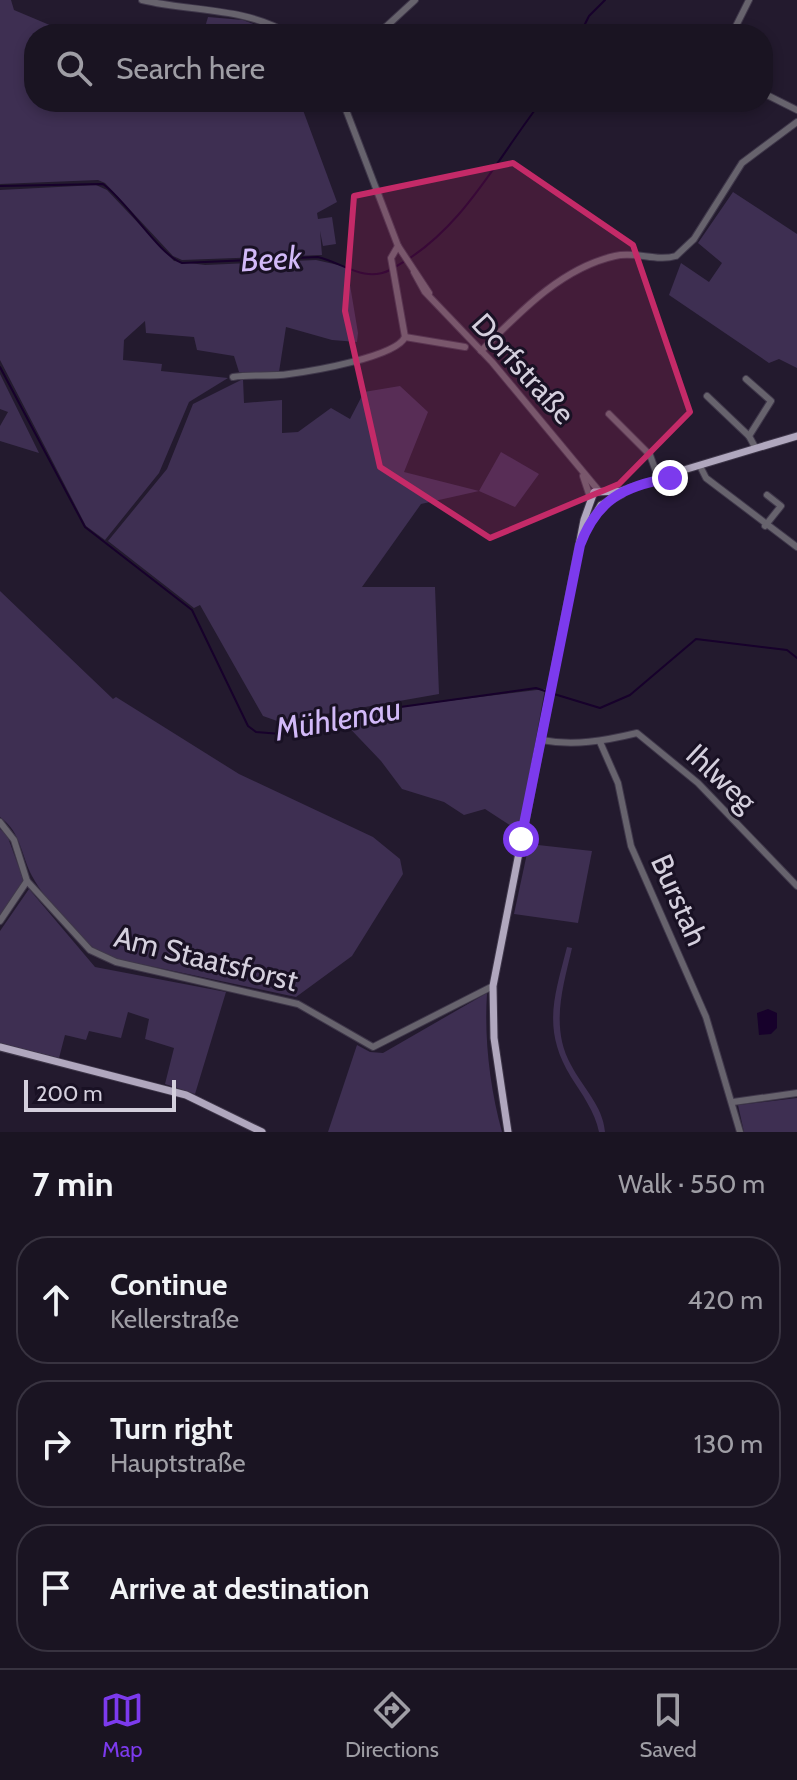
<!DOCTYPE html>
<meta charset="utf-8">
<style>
body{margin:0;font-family:Cabin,sans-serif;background:#231d2a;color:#f1f3f6}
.scale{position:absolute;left:24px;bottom:20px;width:152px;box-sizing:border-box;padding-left:8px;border:4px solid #d4cfdd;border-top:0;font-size:22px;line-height:28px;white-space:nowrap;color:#d4cfdd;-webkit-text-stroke:6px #191124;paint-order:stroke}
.stop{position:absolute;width:24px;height:24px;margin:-18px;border:6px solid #7c3aed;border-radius:50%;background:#fff}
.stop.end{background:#7c3aed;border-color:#fff;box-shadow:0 2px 8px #0008}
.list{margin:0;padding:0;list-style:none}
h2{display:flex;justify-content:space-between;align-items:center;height:104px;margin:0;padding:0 32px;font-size:34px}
h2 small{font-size:26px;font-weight:400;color:#9f9ea5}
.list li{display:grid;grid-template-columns:52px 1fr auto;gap:24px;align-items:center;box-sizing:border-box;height:128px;margin:0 16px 16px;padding:0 16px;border:2px solid #383340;border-radius:32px}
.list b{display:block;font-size:30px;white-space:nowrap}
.list p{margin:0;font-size:26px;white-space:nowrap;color:#9f9ea5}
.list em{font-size:26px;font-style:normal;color:#9f9ea5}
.icon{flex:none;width:44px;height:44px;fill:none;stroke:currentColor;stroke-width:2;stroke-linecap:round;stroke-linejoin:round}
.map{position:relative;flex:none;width:797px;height:1132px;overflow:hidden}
.search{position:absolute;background:#1a1422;box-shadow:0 4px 12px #0003;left:24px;right:24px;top:24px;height:88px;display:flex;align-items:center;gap:20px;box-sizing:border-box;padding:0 28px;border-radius:32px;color:#9f9ea5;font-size:30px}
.sheet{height:536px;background:#1a1422}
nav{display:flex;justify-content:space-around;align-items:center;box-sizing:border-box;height:112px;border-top:2px solid #383340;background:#1a1422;font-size:22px;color:#9f9ea5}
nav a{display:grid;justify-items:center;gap:4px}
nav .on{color:#7c3aed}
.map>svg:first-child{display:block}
</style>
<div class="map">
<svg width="797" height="1132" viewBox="0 0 797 1132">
<rect width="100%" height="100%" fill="#231a2e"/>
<!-- green -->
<g fill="#3e2f52">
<path d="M0,0H11L14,10L71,34H34V102H300L337,202L317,213L318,219L332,217L336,244L323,246L320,231L322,255L182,260L173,256L105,183L98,180L0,184Z"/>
<path d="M208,17L243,20L280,34H203Z"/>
<path d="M96,185L107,190L174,261L205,265L316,260L347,267L358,333L357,342L332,340L286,327L279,372H239L234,356L197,350L194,337L146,333L145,321L124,340L123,360L162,364L161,371L228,378L189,402L159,473L105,540L86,526L0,360V190Z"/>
<path d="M733,192L797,234V368L779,359L769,363L669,295L681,263L709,282L722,263L698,243Z"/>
<path d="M0,374L39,453L0,441V426L8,412L0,409Z"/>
<path d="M243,379L244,403L282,400V433L298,432L331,408L350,419L364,392L400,386L428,412L404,472L479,491L501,452L539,474L515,507L479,491L421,504L362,587H435L439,694L280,722L263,716L200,605L194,608L108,541L167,469L193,404Z"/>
<path d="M0,591L113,699L116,697L239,774L373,837L400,859L403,874L352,956L296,997L103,956C78,935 48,905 32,876C21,855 21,832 0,817Z"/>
<path d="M545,689L519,831L485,809L464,815L444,802L402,789L381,761L339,717L393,705L392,708Z"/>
<path d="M0,829L7,835L24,881L0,916Z"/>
<path d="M529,844L592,851L578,923L514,914Z"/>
<path d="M29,889L95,967L226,992L195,1094L165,1084L174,1048L145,1039L149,1019L128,1012L121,1038L89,1031L86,1040L65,1035L59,1058L0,1043V931Z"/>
<path d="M567,947L572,948C563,987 550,1027 571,1065C583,1088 603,1106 605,1132H599C595,1112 582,1094 571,1077C542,1029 554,998 567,947Z"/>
<path d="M487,993C484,1039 490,1088 502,1132H328L357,1045L370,1052L383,1053Z"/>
<path d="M797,1098V1132H744L738,1105Z"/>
</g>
<!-- water -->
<path fill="#17012b" d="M768,1009L777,1013V1028L771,1034L759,1035L757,1013Z"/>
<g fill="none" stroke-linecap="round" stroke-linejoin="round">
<!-- stream -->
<g stroke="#17012b" stroke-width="2">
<path d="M580,34L589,16L605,0"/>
<path d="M0,186L103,184C128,202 159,255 182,263L318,257C343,263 364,283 390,270"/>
<path d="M395,267C462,231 496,160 541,102"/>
<path d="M0,367L85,527L192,610L248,726L256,732L281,734L379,710L536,688L548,692"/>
<path d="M554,694L600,708L630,695L696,639L787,650L797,658"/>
</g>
<!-- minor casing -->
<g stroke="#3f374a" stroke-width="8">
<g id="minor">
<path d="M142,0C192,12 245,7 289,34"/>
<path d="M378,34L415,0"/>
<path d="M732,34L749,0"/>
<path d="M763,93L797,110"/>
<path d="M343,102L398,246L429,293"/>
<path d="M398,246L391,258L405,337"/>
<path d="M414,272L425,292L492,362L599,491"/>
<path d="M481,351C519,313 561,268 615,256C636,251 656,262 676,256L694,239L742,163L797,122"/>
<path d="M233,377C251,374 270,377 289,374C312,371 396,357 405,337L465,347"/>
<path d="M746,379L771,401L749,436L755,447"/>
<path d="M707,396L749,436"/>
<path d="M609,414L650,455L659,480"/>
<path d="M700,466L706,478L797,547"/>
<path d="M583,476L590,497"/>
<path d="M765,526L781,506L767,495"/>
<path d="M541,740C574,746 604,741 637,733L698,783L797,886"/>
<path d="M600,742L618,783L631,846L706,1017L740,1132"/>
<path d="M0,822L14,840L27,881L90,950L116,962L298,1004L373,1047L493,986"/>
<path d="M0,921L27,881"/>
<path d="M733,1102L797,1093"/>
</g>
</g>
<!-- major casing -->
<g stroke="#3f374a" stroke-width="9">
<g id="major">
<path d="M677,472L797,436"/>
<path d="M585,532L601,505L622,494"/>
<path d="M0,1047L186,1095L262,1132"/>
<path d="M508,1132L494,1038L493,986L584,520L594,492L621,491L682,472"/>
</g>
</g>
<!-- minor -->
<use href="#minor" stroke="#67636d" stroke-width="6"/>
<!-- major -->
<use href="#major" stroke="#b0a7be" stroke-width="7"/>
</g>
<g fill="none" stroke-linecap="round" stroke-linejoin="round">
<!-- route -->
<path stroke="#7c3aed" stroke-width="10" d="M521,839L580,545C597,500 623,486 670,478"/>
</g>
<!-- marked area -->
<path fill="#c42a68" fill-opacity="0.2" stroke="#c42a68" stroke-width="6" stroke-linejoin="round" d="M513,163L633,245L690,412L619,484L490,538L380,467L345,311L354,196Z"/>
<g text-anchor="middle" stroke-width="6" stroke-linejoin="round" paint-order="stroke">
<!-- street labels -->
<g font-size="30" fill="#d4cfdd" stroke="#191124">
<text transform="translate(523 369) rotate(48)" y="10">Dorfstraße</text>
<text transform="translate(721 778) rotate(43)" y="10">Ihlweg</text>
<text transform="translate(679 900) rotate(66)" y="10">Burstah</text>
<text transform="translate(206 959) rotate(14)" y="10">Am Staatsforst</text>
</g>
<!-- water labels -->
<g font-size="32" font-style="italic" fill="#d2b9f8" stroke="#191124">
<text transform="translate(271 259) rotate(-3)" y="11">Beek</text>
<text transform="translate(338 719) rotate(-10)" y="11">Mühlenau</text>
</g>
</g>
</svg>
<div class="scale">200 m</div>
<div class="stop" style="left:521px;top:839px"></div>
<div class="stop end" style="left:670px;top:478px"></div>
<div class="search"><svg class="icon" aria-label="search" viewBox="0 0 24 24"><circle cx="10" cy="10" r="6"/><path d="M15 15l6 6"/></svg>Search here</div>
</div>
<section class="sheet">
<h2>7 min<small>Walk · 550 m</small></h2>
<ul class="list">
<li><svg class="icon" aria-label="ahead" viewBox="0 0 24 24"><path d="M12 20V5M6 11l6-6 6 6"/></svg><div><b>Continue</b><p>Kellerstraße</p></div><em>420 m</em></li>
<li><svg class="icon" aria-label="right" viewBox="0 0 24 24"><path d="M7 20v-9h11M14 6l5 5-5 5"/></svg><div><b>Turn right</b><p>Hauptstraße</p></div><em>130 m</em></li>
<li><svg class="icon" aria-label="arrive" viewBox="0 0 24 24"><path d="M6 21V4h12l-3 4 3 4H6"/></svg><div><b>Arrive at destination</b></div></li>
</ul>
</section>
<nav>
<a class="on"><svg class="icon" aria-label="map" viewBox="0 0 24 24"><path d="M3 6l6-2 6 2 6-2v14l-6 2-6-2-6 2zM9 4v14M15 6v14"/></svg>Map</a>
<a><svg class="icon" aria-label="directions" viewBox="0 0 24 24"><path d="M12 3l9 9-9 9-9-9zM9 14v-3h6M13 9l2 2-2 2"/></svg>Directions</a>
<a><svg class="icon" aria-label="saved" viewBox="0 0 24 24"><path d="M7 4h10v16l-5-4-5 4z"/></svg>Saved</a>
</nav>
